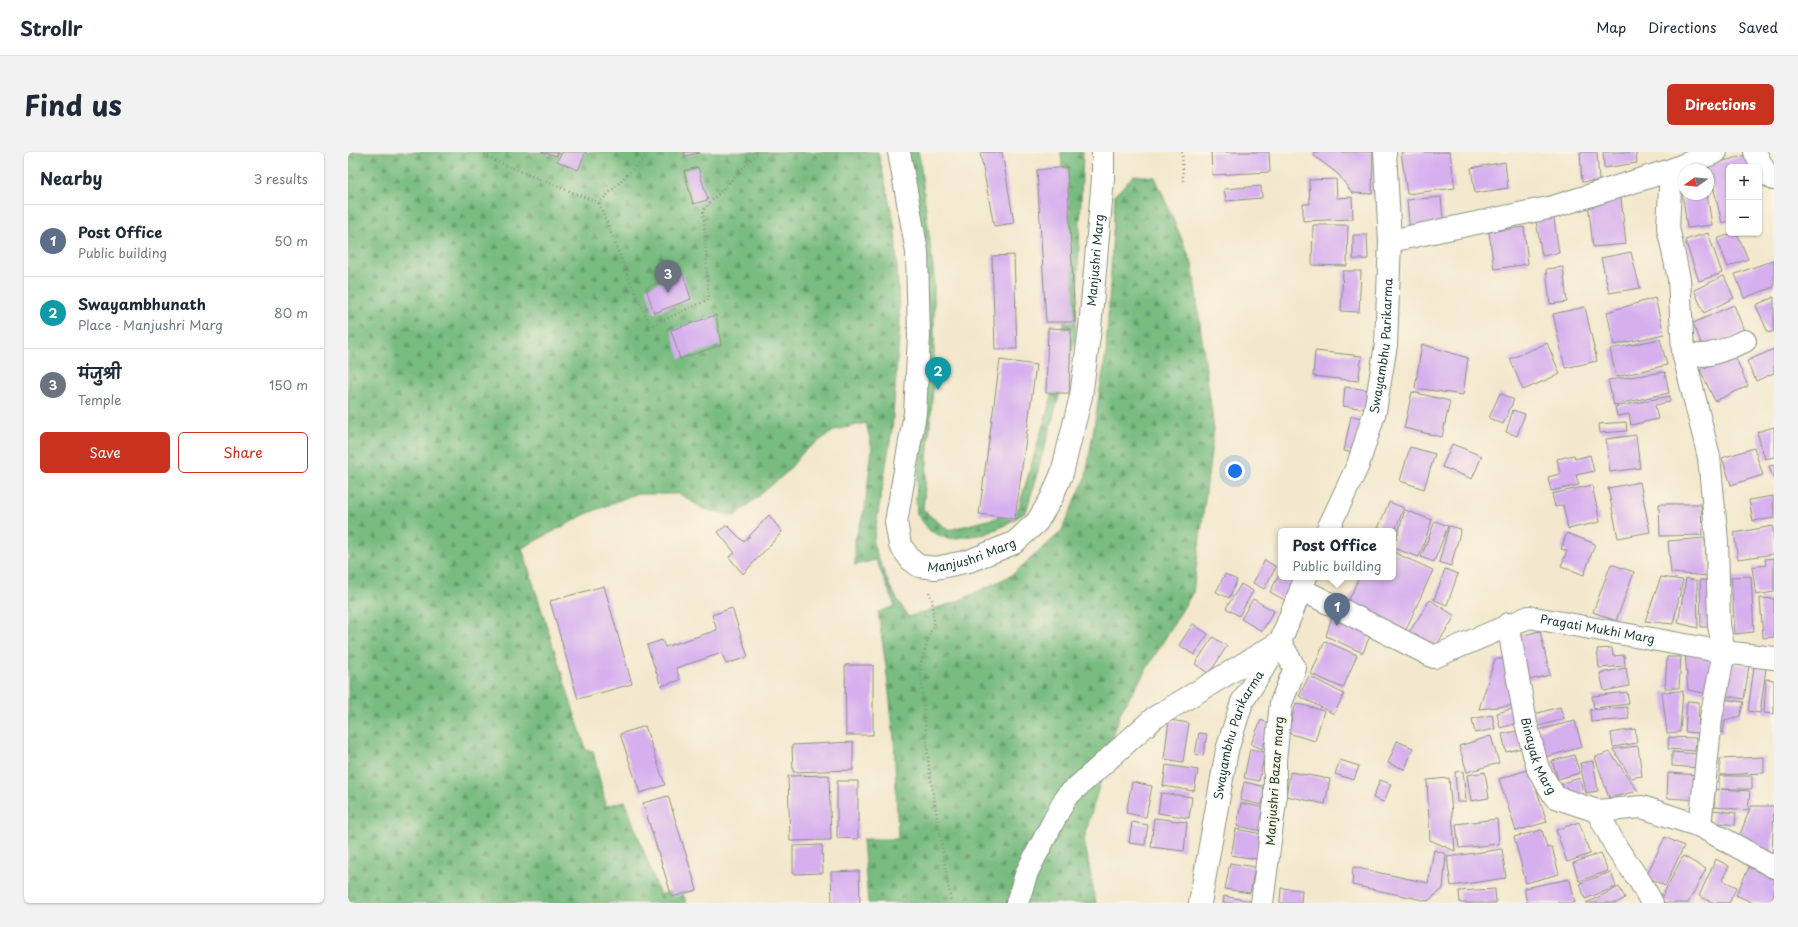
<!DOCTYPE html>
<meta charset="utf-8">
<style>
body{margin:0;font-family:"Playpen Sans","Playpen Sans Deva",sans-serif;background:#f2f2f3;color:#1f2937}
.controls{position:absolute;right:12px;top:12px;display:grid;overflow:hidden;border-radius:6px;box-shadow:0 1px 3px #0004}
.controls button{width:36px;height:36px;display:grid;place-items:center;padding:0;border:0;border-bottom:1px solid #e0e1e3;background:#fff;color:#1f2937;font:20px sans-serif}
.compass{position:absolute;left:1330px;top:12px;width:36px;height:36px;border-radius:50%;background:#fff;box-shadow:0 1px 3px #0004;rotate:256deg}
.you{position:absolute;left:887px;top:319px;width:14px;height:14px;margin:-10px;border:3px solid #fff;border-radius:50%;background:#1a73e8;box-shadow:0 0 0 6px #1a73e833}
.badge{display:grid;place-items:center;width:26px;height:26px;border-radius:50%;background:#c8321e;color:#fff;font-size:13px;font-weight:700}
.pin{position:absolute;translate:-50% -33px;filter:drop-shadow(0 1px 2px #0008)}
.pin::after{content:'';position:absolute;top:21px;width:14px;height:12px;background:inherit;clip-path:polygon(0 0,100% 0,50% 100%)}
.popup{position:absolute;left:930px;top:376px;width:118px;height:52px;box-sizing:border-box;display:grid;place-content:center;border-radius:6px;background:#fff;filter:drop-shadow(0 1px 3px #0005);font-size:13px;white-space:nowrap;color:#747a83}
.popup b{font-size:15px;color:#1f2937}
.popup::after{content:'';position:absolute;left:50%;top:100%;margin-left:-8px;border:8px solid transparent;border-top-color:#fff}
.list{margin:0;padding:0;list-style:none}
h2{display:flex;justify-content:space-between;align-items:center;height:52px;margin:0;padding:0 16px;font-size:17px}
h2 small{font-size:13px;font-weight:400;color:#747a83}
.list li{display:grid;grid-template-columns:26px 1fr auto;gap:12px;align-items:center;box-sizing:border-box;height:72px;padding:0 16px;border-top:1px solid #e0e1e3}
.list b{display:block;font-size:15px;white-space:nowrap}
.list p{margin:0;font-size:13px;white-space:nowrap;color:#747a83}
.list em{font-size:13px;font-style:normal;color:#747a83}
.actions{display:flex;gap:8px;padding:12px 16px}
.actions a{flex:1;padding:9px 0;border:1px solid #c8321e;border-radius:6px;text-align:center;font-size:14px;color:#c8321e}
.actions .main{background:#c8321e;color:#fff}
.map{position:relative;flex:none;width:1426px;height:751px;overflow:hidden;border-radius:6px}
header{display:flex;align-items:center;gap:24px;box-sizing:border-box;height:56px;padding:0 20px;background:#fff;border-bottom:1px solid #e0e1e3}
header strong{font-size:19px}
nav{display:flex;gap:22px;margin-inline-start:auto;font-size:14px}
.intro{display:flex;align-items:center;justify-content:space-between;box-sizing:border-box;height:96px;padding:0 24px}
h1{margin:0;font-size:28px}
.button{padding:10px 18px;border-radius:6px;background:#c8321e;color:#fff;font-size:14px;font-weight:700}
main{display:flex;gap:24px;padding:0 24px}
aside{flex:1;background:#fff;border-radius:6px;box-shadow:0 1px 3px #0004}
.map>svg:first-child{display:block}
</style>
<header>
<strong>Strollr</strong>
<nav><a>Map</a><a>Directions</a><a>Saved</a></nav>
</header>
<div class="intro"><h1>Find us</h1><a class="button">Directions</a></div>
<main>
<aside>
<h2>Nearby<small>3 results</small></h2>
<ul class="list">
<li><span class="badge" style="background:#5c6f8a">1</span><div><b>Post Office</b><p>Public building</p></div><em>50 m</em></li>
<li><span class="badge" style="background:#0f9aa8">2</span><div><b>Swayambhunath</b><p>Place · Manjushri Marg</p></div><em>80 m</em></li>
<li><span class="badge" style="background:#6b7280">3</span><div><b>मंजुश्री</b><p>Temple</p></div><em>150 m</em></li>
</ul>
<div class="actions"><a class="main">Save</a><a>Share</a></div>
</aside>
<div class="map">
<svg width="1426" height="751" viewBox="0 0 1426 751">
<defs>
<pattern id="forest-firs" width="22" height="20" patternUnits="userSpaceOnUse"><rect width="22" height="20" fill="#78bc80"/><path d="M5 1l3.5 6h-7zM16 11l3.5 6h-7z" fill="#629a6a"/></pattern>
</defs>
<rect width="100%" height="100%" fill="#fcf5e5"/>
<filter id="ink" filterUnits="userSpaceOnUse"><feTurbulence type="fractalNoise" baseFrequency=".025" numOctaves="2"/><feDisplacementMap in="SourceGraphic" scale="8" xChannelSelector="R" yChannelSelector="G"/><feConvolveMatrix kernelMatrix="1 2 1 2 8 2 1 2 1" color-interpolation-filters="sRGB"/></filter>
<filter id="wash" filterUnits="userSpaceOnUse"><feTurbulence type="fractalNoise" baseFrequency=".012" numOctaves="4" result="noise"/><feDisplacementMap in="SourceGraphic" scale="16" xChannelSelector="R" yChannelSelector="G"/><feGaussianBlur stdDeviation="0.9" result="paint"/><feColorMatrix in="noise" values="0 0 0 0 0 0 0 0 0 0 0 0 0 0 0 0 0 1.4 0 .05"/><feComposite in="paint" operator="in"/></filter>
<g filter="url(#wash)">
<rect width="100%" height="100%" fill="#f3e8cd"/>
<!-- forest -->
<g fill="url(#forest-firs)" stroke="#4c7c5a">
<path d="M0,0H530L547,75L552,172L544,277L525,392L542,435L560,465L608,450L664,423L713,380L738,324L758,201L767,43L786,23L807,25L844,111L866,277L845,440L772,561L736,687L748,751H520L515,687H550L546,586L538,514L530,460L547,454L528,408L507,413V388L517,356L524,296L518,271L487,278L456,299L439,320L387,364L356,357L332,342H287L238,362L174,396L238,598L245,599L258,654L277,649L312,743L332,736L339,751H0Z"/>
<path d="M560,0H570L572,8L586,125V225L575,358L600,378L669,361L708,230L717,164L719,78L713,0H735L727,189L678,360L657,373L638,382L600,387L582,379L569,362L568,346L580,207Z"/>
</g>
<g id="blocks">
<!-- building -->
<g fill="#d6afef">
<path d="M193,0H210L209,4Z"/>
<path d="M214,0H238L230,18L209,9Z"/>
<path d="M336,0H351V1L337,4Z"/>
<path d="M632,0H654L666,71L646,74Z"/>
<path d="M863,0H921L922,20L864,23Z"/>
<path d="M966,0H1025L1024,42L1004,41L990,22L966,4Z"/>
<path d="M1053,0H1102L1107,36L1059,42Z"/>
<path d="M1232,0H1249L1251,29L1234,30Z"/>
<path d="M1255,0H1288L1289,11L1256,16Z"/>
<path d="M1399,3L1402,15H1381V69L1374,71L1360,13Z"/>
<path d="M1157,10L1160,36L1127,41L1123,16Z"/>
<path d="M350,15L360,48L345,52L336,19Z"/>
<path d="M719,15L727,170H698L689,18Z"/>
<path d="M988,27L989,46L1004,45L1005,67L955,69V52H962L961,28Z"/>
<path d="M1336,30V42H1359L1364,73L1339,76L1333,31Z"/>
<path d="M913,34L914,46L878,49L876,37Z"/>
<path d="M1093,45L1096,78L1062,81L1059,48Z"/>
<path d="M1273,46L1278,92L1245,95L1240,50Z"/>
<path d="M1205,60L1211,101L1194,104L1187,63Z"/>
<path d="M965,73H1000L999,114L964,113Z"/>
<path d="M1176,75L1180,112L1146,117L1141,80Z"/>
<path d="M1360,81L1374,121L1351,129L1337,88Z"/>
<path d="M1385,81H1389L1400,107L1380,115L1369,87Z"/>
<path d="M1005,83H1019L1020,107H1005Z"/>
<path d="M1283,100L1292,136L1261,141L1253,106Z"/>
<path d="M666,103L669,197H647L644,104Z"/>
<path d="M1426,108V135L1396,146L1387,122Z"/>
<path d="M1215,115L1219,150L1202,152L1198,117Z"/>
<path d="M995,119H1013L1011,160L993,159Z"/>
<path d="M335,121L343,147L306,161L298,136Z"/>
<path d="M1376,124L1386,146L1356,161L1346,138Z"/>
<path d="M1426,145V179L1420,181L1408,153Z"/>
<path d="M1307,146L1316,182L1266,193L1259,160Z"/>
<path d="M1386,153L1397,181L1356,198L1345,171Z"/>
<path d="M1237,155L1249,209L1217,216L1205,162Z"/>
<path d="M368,163L373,193L332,207L323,178Z"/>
<path d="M700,176L723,177L721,241H698Z"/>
<path d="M1312,187L1319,213L1268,225L1262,197Z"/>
<path d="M1199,191L1212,222L1175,238L1162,207Z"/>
<path d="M1074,192L1120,206L1115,243L1067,236Z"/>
<path d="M1426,197V221L1408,229L1399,209Z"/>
<path d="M967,199L1014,204L1010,229L965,224Z"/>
<path d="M1386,202L1400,234L1367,249L1352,218Z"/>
<path d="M652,208L688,213L667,367L631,362Z"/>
<path d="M1317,220L1321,241L1266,253L1260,228Z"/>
<path d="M997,235L1022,238L1019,257L995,254Z"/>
<path d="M1064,240L1102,249L1094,285L1056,276Z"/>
<path d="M1152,241L1166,248L1155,272L1141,266Z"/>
<path d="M1322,244V250L1307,253L1310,267L1283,273L1281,262L1269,264L1267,255Z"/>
<path d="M1165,258L1177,262L1169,284L1158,280Z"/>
<path d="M1003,264L1019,267L1012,302L996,299Z"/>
<path d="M1278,270L1279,279L1252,281L1251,272Z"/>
<path d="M1426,275V305L1417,307L1409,280Z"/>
<path d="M1288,283L1292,316L1262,320L1258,287Z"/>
<path d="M1104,292L1134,304L1124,327L1094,315Z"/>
<path d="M1062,295L1087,302L1076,337L1052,329Z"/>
<path d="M1406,296L1415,323L1383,333L1374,306Z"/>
<path d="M1226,303L1227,307L1242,303L1246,319L1228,323L1231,333L1203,339L1200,325L1212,322L1209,307Z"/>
<path d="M1426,313V329L1421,314Z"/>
<path d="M1292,330L1302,380L1270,386L1260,336Z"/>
<path d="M1244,333L1252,370L1220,377L1215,353L1207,355L1204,342Z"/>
<path d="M1425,344L1426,366L1405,369L1401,348Z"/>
<path d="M1041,350L1056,356L1045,383V379H1029Z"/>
<path d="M1311,352H1353L1354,383L1312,384Z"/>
<path d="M1057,358L1084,368L1071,405L1045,396Z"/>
<path d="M421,363L434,380L395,422L381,405L387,401L370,380L379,373L396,390Z"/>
<path d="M1087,369L1100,374L1086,410L1073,405Z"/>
<path d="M1101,374L1113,377L1103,414L1091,410Z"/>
<path d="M1425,374L1426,402L1390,407L1386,381Z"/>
<path d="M1219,381L1247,392L1236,423L1213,414L1219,399L1213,397Z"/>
<path d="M1357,386L1360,424L1323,421L1320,389Z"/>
<path d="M1045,400L1085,418L1055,484L997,457L1011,425H1045Z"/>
<path d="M1426,406V440L1408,443L1404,415L1418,413L1417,407Z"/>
<path d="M917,408L928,415L916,437L905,431Z"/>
<path d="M1263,412L1286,420L1268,469L1245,460Z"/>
<path d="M1097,417L1110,422L1099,453L1086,448Z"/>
<path d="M933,419V425H952L939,449L922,440Z"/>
<path d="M877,422L889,428L881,446L868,440Z"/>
<path d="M1403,424L1406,480L1387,482L1383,425Z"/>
<path d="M1313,425L1335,428L1325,472L1297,469Z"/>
<path d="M1338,426L1349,429L1350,476L1330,471Z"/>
<path d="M1352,428H1363L1364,475H1353Z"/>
<path d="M893,432L905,439L891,464L878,456Z"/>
<path d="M256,434L284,532L230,547L202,449Z"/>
<path d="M1412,446L1426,447V485L1415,486Z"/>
<path d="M905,447L926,459L914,479L893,467Z"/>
<path d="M1082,448L1107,464L1085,499L1060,482Z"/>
<path d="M384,456L400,505L378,512L374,501L328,516L332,528L313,534L299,493L314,488L317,495L369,478L364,463Z"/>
<path d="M985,461L1024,478L1015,501L978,484Z"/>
<path d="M845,472L860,482L846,503L831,493Z"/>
<path d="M1192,479L1202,523L1177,529L1167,485Z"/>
<path d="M865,485L879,494L861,522L847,512Z"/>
<path d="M977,489L1009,503L995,536L963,522Z"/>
<path d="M1264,496L1265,504L1276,503L1277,514L1251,516L1249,497Z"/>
<path d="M1337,501L1367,505L1361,542L1340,538Z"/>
<path d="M1319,505H1333L1331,536H1317Z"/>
<path d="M1147,507H1163L1169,553L1131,557Z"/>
<path d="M1378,510L1401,514L1396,547L1373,543Z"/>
<path d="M497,513H525V583H498Z"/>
<path d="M1406,515L1418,516L1412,561L1400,559Z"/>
<path d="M1278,516L1281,534L1256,539L1252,521Z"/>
<path d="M961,524L996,542L986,562L951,544Z"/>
<path d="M1418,527L1426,528V562L1416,561Z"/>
<path d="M1335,539L1332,580L1319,581L1314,540Z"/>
<path d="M1279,540L1281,552L1246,556L1244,544Z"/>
<path d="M1369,546L1396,550L1392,564L1377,568L1375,581L1367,580Z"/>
<path d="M1339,549L1351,550L1350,581L1337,580Z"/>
<path d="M948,551L976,559L967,589L940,581Z"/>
<path d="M1212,555L1216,567L1190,574L1186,562Z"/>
<path d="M1279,555L1281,567L1243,570L1242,558Z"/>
<path d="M1167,556L1170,571L1152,576L1149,561Z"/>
<path d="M1144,563L1147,577L1127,581L1124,567Z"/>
<path d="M821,568L841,571L835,610L816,607Z"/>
<path d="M913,568L924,573L914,597L903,592Z"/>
<path d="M1227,569L1234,595L1197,605L1190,578Z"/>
<path d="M297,574L317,633L292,641L272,582Z"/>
<path d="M1287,577L1289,591L1265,595L1263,581Z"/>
<path d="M1170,579L1174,596L1158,600L1154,582Z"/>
<path d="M851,581L859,582L855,604L847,602Z"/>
<path d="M1143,584L1151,611L1119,620L1111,594Z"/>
<path d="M1321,585L1348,586L1347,599L1320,597Z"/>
<path d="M1049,589L1065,596L1057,617L1040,611Z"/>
<path d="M505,590V618L445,620L444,593Z"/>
<path d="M1290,594L1294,624L1283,626L1265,597Z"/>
<path d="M902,597L917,600L911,629L896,626Z"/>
<path d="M1262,600L1290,639L1261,646L1247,605Z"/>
<path d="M1324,600L1351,602V616L1324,614Z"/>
<path d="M1226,603L1232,621L1210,627L1204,609Z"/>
<path d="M1416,605V621L1372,623V607Z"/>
<path d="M992,608L1011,614L1006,628L987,622Z"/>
<path d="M1245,609L1250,639L1238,641L1232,611Z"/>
<path d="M818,613L850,618L846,639L815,634Z"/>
<path d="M1182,617L1199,670L1168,679L1151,627Z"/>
<path d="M1115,619L1118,650H1109L1107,620Z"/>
<path d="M942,620L982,627L977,652L938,644Z"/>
<path d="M1137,620L1141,646L1123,649L1119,623Z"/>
<path d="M1320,621L1352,623L1351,648L1319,646Z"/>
<path d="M481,623L483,688L442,689L440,624Z"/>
<path d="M1371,624H1404V637H1373L1402,639L1400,658L1366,655L1367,637L1371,638Z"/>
<path d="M1101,626L1107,699L1082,688L1079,628Z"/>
<path d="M1232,626L1235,642H1216L1214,631Z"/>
<path d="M1032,628L1043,632L1036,650L1025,646Z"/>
<path d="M489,629H510V687L489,686Z"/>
<path d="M784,630L804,634L798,665L778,661Z"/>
<path d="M896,630L918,635L914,653L892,648Z"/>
<path d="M813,641L844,645L841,666L810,661Z"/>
<path d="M320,644L349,738L324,745L295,651Z"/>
<path d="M893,651L918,656L914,679L889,674Z"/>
<path d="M1403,654H1426L1424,702L1391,685Z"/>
<path d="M1365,658L1388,661L1387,673L1364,670Z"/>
<path d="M806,666L839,670L836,699L803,695Z"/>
<path d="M1149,667L1151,692L1111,696L1108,672Z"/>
<path d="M784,670L800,673L797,693L781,691Z"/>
<path d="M1231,670L1242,702L1219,710L1208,678Z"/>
<path d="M888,677L914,682L909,707L883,703Z"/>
<path d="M1194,678L1199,696L1204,695L1211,722L1178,731L1166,685Z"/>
<path d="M1317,685L1336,694L1317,734L1298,724Z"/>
<path d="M474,693L475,721L445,722V694Z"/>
<path d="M1154,697L1158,726L1103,734L1099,705Z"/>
<path d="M1086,698L1098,702L1095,737L1080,749L1004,733L1005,715L1080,731Z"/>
<path d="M1253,701L1260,719L1231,729L1225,711Z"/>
<path d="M1335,704L1358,717L1340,751H1317L1312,748Z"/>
<path d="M1368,707L1381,714L1374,728L1389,735L1381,751H1366L1351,744Z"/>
<path d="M882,711L907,715L902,741L877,737Z"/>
<path d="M1401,715L1426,728V751H1405L1388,743Z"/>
<path d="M511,719L512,751H484L483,720Z"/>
<path d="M1263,720L1268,735L1237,747L1232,731Z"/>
<path d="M1222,727L1227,751H1179L1176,736Z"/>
<path d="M1271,735L1277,746L1268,751H1238Z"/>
<path d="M933,736L954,738L953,751H932Z"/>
<path d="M1147,737L1148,751H1112L1111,739Z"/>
<path d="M876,744L903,749L902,751H875Z"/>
</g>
</g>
</g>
<g filter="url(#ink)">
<use href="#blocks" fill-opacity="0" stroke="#899280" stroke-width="1"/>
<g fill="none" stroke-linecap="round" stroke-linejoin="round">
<!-- minor casing -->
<g stroke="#899280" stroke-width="24">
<g id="minor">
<path id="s1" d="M551,0L569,100L571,184L567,261L548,370L552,393L563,408L571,414L588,416L621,409L666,391L689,370L703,347L714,321L733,244L742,176L755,26V0"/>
<path d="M1407,0L1418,22L1426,27"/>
<path d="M1323,18L1320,75L1331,127L1335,200L1361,305L1369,389L1371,473L1376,500L1363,566L1352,674"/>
<path d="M1042,89L1205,55L1323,18L1368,0"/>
<path d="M1335,200C1356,209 1377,197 1397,189"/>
<path id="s2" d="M953,437L1086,505L1181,465L1376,500L1426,506"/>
<path id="s3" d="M1160,472L1178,571L1190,617L1207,645L1249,659L1294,655L1352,674L1426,715"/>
<path d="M1249,659L1268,695L1293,731L1304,751"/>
<path d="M669,751L679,720L718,645L806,566L932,490L947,516L933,551L927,608V649L914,751"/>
</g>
</g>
<!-- major casing -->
<g stroke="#899280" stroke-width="24">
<g id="major">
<path id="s4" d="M979,379L1010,313L1027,259L1038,193L1042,89L1037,0"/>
<path id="s5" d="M852,751L879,598L894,550L932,490L958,425"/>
</g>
</g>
<!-- path -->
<g stroke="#899280" stroke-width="2.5" stroke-dasharray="1 3" stroke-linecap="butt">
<path d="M133,0L147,9L251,51L296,6V0"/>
<path d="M834,0L835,30"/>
<path d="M251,51L284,134L303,174L361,147L355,58L410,0"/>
<path d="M581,440L584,447L586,469L572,514L581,616L603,751"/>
</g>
<!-- minor -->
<use href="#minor" stroke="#fff" stroke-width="22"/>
<!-- major -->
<use href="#major" stroke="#fff" stroke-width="22"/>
</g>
</g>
<g text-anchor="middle" stroke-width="3" stroke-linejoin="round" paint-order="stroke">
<!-- street labels -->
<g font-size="12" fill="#1f3d34" stroke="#fcf5e5">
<text dy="4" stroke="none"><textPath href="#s1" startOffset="827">Manjushri Marg</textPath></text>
<text dy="4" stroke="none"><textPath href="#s4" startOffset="195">Swayambhu Parikarma</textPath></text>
<text dy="4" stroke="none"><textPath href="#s1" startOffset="480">Manjushri Marg</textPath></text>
<text dy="4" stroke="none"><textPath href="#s2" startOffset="322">Pragati Mukhi Marg</textPath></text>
<text dy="4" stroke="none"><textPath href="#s5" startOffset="173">Swayambhu Parikarma</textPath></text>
<text dy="4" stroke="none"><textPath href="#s3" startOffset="136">Binayak Marg</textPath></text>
<text transform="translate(927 629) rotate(-86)" y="4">Manjushri Bazar marg</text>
</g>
</g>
</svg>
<div class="controls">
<button>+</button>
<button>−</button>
</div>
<svg class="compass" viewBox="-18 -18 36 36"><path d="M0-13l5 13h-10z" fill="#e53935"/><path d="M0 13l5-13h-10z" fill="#747a83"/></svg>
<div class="you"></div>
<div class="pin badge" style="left:989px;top:474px;background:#5c6f8a">1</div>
<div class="popup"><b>Post Office</b>Public building</div>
<div class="pin badge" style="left:590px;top:238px;background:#0f9aa8">2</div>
<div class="pin badge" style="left:320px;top:141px;background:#6b7280">3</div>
</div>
</main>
